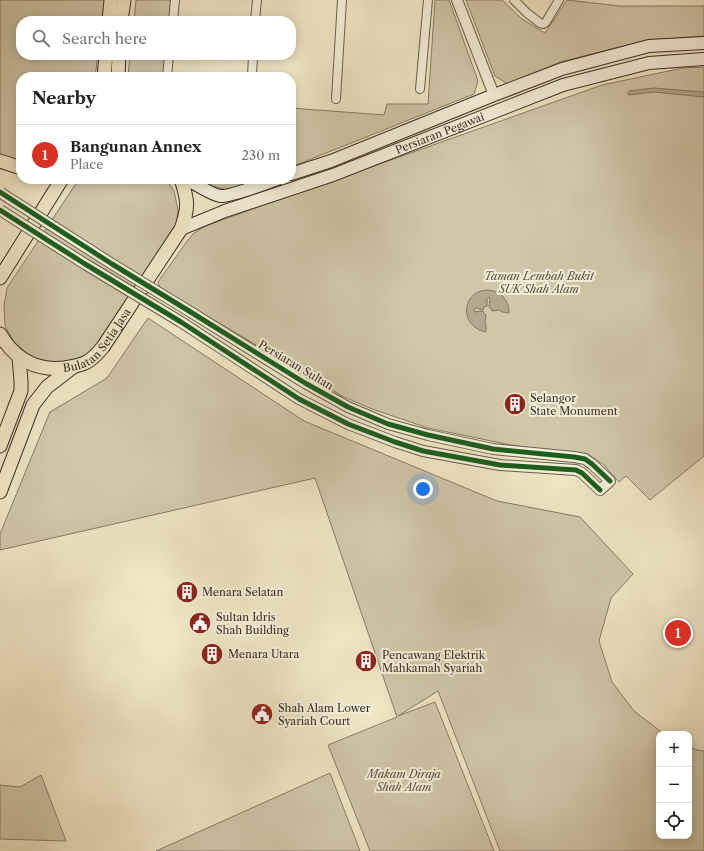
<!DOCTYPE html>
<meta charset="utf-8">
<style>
body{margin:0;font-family:"Libre Caslon Text",serif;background:#f2f2f2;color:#202124}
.controls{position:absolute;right:12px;bottom:12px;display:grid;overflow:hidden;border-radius:8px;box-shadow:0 2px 10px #0003}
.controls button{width:36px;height:36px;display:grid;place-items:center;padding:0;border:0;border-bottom:1px solid #e0e0e0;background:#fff;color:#202124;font:20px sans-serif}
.you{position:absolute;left:423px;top:489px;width:14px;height:14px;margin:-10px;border:3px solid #fff;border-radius:50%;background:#1a73e8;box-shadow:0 0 0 6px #1a73e833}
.badge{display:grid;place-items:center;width:26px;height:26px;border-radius:50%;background:#d93025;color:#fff;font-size:13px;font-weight:700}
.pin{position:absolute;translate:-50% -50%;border:2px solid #fff;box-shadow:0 1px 4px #0006}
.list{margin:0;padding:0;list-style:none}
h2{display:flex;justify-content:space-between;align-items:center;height:52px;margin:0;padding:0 16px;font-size:17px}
h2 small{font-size:13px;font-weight:400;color:#757577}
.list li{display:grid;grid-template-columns:26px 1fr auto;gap:12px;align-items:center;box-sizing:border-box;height:60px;padding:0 16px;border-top:1px solid #e0e0e0}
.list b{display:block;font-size:15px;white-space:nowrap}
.list p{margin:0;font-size:13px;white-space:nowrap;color:#757577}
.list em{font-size:13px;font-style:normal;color:#757577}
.icon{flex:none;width:22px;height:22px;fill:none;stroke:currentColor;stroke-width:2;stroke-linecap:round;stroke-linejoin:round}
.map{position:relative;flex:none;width:704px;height:851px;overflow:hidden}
.search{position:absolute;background:#fff;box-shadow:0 2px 10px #0003;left:16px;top:16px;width:280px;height:44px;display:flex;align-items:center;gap:10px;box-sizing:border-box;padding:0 14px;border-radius:16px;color:#757577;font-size:15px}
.panel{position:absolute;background:#fff;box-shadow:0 2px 10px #0003;left:16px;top:72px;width:280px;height:112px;border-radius:16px}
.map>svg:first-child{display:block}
</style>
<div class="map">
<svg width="704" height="851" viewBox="0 0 704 851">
<rect width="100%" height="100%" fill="#efe6c4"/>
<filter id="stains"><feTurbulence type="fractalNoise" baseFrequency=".005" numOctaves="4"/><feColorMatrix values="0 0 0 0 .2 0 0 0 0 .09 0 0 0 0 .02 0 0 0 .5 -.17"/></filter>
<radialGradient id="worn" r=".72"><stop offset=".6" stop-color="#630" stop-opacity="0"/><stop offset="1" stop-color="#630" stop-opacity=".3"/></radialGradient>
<!-- green -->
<g fill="#d0c7a9" stroke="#867c66">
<path d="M0,0H106L103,21H21V55H98L95,77H21V160L0,156Z"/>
<path d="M136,0H171L169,21H134Z"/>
<path d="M435,0H449L478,81L474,94L291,167V108L384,115L387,104H428Z"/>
<path d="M466,0H502L522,19L545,33L567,0L620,6H704V36L647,40L560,62L508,84L495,76Z"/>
<path d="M130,55H166L164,77H128Z"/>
<path d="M704,67V456L650,500L626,476L619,482L603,464L592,458L506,444L428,428L372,409L342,396L160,288L158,282L185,244L193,234L205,226L602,85L683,68Z"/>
<path d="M79,179H166L174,191L178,210L176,226L102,345L86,358L64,365L47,363L30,356L14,342L5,326L4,306L7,288Z"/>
<path d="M201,179H260L231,191L208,185Z"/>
<path d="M148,318L304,421L497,501L580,517L633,574L611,598L599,641L612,682L634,711L664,734H659V836H689V747L697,750L704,751V851H500L438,691L398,716L435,702L494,851H370L328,745L397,717L315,478L0,550V534L50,412L107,378Z"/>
<path d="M330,773L360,851H156Z"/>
<path d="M41,775L66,841L0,839V785L20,787Z"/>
</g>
<!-- water -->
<g fill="#b2a88e" stroke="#827864">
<path d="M654,88L704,92V97L654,92L628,95V93L629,91Z"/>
<path d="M486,290C500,290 509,299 509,313L502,312L500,310L492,311L491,308L489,307L490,299L489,297L487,299V306L484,307L483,310L476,308L474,310L475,312L483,311L484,314L486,315L485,323L486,325V332C460,327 460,293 486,290Z"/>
</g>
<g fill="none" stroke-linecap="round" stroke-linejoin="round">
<!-- minor casing -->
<g stroke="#685e4c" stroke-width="10">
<g id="minor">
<path d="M514,0L527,13L540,23L543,24L546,22L559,0"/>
<path d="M173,21L175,0"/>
<path d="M255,21L257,0"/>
<path d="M167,77L169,55"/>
<path d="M252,77L253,55"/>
<path d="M420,89L428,0"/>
<path d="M336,99L342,0"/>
</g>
</g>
<!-- tertiary casing -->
<g stroke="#685e4c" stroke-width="12">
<g id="tertiary">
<path d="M457,0L494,95"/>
<path d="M181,322L299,399L348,424L395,442L423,451L500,465L576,470L582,473L600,490L610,481L592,464L585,459L574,457L493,449L428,435L388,424L348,407L305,383L189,311"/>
</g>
</g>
<!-- secondary casing -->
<g stroke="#3b3024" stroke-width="14">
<g id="secondary">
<path d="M291,174L331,161L494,95L562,69L649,46L704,43"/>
<path d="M187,179C195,184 211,194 220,196C230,197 266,183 277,179"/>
<path id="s1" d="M181,229L225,211L333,175L563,85L649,63L704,59"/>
</g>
</g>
<!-- primary casing -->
<g stroke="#3b3024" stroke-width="15">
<g id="primary">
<path d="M109,21L111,0"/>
<path d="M121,21L124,0"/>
<path d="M104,77L106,55"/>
<path d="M118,77L119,55"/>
<path d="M0,161L21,168"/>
<path d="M0,278L62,179"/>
<path id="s2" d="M0,334C14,358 35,371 64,368C71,367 78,366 85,363C92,360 98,353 103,347L181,229C189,208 188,200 181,179"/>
<path d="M0,446L21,391V381L19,357"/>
<path d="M0,492L33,405L47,387L73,367"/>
</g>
</g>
<!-- minor -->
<use href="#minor" stroke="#f5efd9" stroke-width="8"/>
<!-- tertiary -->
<use href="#tertiary" stroke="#f5efd9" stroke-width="10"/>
<!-- secondary -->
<use href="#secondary" stroke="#f5efd9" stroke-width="12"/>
<!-- primary -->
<use href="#primary" stroke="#efe6c4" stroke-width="13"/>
<!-- tertiary-bridge casing -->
<g stroke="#685e4c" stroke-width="12" stroke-linecap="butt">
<g id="tertiary-bridge">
<path d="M1,193L112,264L189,311"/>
<path d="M0,210L85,264L181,322"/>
</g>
</g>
<!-- tertiary-bridge -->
<use href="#tertiary-bridge" stroke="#f5efd9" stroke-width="10"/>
<!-- cycleway casing -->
<g stroke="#f5efd9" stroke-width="8">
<g id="cycleway">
<path d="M0,192L112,264L189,311L305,383L348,407L388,424L428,435L493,449L574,457L585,459L592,464L610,481"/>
<path d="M0,210L85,264L181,322L299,399L348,424L395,442L423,451L500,465L576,470L582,473L600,490"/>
</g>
</g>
<!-- cycleway -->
<use href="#cycleway" stroke="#1b5e20" stroke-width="5"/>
</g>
<!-- icons -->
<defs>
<g id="building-disc" transform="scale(1.15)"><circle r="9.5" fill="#8f2418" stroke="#f5efd9"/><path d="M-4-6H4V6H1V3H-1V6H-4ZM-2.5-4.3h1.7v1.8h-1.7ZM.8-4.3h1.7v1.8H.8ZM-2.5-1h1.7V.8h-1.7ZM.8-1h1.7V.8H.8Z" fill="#fff"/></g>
<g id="civic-disc" transform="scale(1.15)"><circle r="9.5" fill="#8f2418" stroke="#f5efd9"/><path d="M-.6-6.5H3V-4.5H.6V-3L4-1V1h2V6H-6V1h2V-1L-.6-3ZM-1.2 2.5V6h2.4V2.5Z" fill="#fff"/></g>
</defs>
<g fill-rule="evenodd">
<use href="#building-disc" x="515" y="404"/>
<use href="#building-disc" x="187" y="592"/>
<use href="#civic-disc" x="200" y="623"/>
<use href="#building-disc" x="212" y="654"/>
<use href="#building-disc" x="366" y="661"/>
<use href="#civic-disc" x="262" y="714"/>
</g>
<g text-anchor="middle" stroke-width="4" stroke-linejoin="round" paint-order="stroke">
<!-- street labels -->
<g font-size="11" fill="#3b3024" stroke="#f5efd9">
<text dy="4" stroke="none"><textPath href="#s1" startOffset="276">Persiaran Pegawai</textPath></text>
<text dy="4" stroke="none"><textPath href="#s2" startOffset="122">Bulatan Setia Jasa</textPath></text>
<text transform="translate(296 365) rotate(31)" y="4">Persiaran Sultan</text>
</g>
<!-- park labels -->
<g font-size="11" font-style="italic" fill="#594e3f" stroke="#f5efd9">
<text x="539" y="280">Taman Lembah Bukit<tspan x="539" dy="13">SUK Shah Alam</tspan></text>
<text x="404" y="778">Makam Diraja<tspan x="404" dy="13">Shah Alam</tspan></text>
</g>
<!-- poi labels -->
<g font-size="11" fill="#3b3024" stroke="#f5efd9" text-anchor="start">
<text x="530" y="402">Selangor<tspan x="530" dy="13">State Monument</tspan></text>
<text x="202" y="596">Menara Selatan</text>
<text x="216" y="621">Sultan Idris<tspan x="216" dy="13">Shah Building</tspan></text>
<text x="228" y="658">Menara Utara</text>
<text x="382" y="659">Pencawang Elektrik<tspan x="382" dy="13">Mahkamah Syariah</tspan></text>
<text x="278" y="712">Shah Alam Lower<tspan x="278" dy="13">Syariah Court</tspan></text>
</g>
</g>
<rect width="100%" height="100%" filter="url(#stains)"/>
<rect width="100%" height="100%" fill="url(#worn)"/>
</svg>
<div class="controls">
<button>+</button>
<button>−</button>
<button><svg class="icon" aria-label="locate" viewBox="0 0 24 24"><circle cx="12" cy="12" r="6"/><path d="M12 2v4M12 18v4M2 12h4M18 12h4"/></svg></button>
</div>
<div class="you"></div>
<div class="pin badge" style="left:678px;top:633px">1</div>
<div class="search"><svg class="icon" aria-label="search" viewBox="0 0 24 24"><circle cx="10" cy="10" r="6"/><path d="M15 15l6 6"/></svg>Search here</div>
<section class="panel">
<h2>Nearby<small></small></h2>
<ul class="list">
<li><span class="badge">1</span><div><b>Bangunan Annex</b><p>Place</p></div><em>230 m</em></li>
</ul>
</section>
</div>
